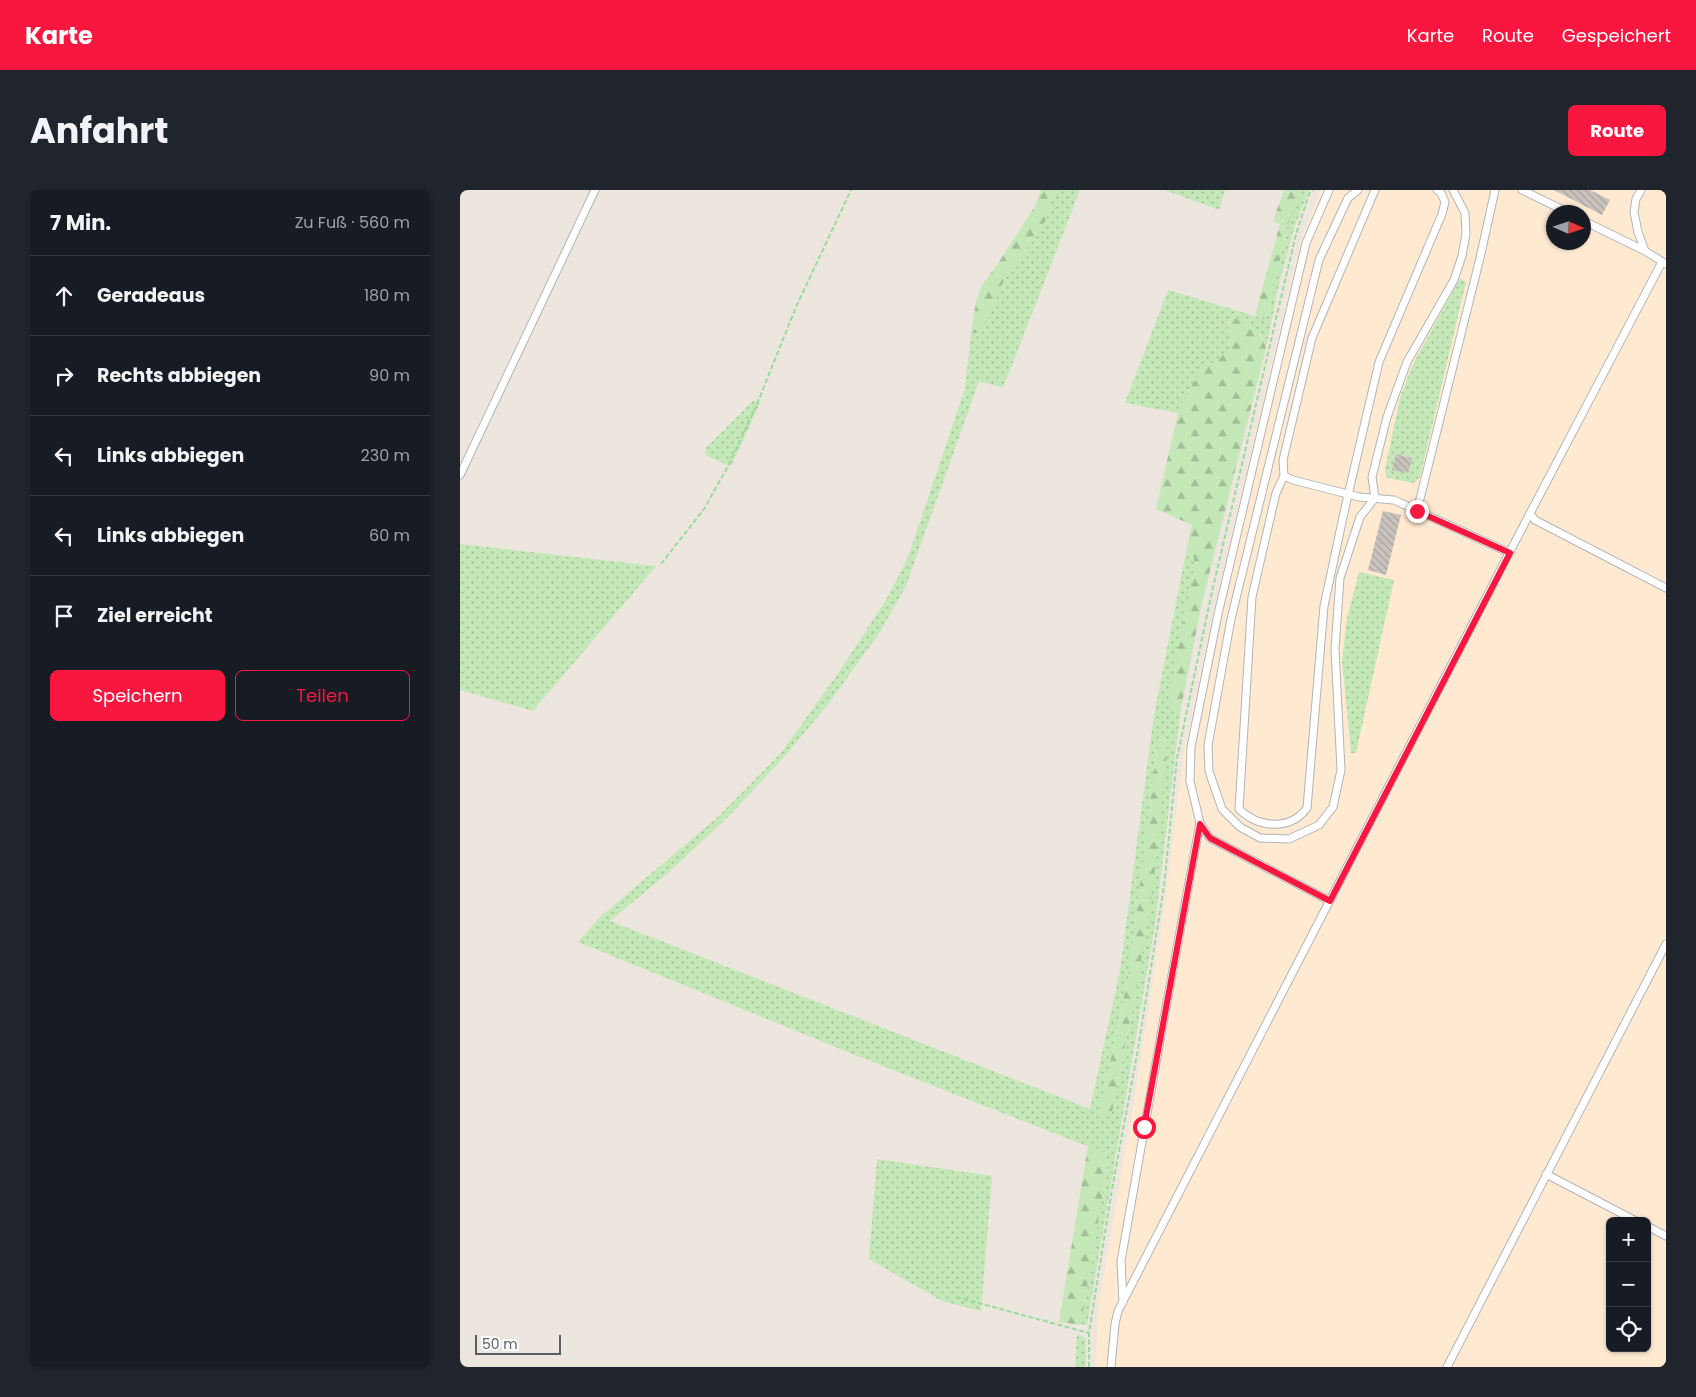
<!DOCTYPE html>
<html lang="de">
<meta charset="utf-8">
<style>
body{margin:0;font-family:Poppins,sans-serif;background:#20242c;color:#f1f3f6}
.controls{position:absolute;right:15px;bottom:15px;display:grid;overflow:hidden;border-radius:8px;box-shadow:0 1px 4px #0004}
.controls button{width:45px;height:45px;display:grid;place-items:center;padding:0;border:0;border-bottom:1px solid #363941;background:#171b24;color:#f1f3f6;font:25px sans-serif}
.compass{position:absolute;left:1086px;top:15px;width:45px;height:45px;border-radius:50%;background:#171b24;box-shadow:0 1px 4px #0004;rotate:93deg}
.scale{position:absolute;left:15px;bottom:12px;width:86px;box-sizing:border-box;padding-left:5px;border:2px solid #585f62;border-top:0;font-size:14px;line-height:18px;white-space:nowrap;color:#585f62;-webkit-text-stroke:4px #fff;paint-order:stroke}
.stop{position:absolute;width:15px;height:15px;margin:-11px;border:4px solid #fa173f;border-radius:50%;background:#fff}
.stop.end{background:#fa173f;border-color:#fff;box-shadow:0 1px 5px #0008}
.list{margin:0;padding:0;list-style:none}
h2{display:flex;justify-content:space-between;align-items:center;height:65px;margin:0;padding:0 20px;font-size:21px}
h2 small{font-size:16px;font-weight:400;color:#9ea1a6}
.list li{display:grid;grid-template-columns:32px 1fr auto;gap:15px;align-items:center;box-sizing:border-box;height:80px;padding:0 20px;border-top:1px solid #363941}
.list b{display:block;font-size:19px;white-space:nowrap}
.list em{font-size:16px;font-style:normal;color:#9ea1a6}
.actions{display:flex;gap:10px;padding:15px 20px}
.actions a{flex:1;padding:11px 0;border:1px solid #fa173f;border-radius:8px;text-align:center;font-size:18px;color:#fa173f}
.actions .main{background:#fa173f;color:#fff}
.icon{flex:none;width:28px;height:28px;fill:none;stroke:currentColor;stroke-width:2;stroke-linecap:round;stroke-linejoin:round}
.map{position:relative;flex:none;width:1206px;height:1177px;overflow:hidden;border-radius:8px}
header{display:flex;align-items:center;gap:30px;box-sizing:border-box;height:70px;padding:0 25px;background:#fa173f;color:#fff}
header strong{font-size:24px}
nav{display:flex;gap:28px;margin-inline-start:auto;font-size:18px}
.intro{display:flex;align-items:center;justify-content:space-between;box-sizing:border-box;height:120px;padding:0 30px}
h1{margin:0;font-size:35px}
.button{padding:12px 22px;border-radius:8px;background:#fa173f;color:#fff;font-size:18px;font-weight:700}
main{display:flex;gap:30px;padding:0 30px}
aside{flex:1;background:#171b24;border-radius:8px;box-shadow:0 1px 4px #0004}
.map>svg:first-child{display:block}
</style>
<header>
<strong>Karte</strong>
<nav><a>Karte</a><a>Route</a><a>Gespeichert</a></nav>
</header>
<div class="intro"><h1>Anfahrt</h1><a class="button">Route</a></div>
<main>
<aside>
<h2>7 Min.<small>Zu Fuß · 560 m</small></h2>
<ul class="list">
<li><svg class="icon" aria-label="ahead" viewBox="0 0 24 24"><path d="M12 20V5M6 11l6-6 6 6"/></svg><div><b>Geradeaus</b></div><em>180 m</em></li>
<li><svg class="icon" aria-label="right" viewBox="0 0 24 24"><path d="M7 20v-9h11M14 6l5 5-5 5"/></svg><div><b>Rechts abbiegen</b></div><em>90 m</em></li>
<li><svg class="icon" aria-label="left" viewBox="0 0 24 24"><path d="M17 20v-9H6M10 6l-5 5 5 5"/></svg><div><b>Links abbiegen</b></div><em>230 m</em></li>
<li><svg class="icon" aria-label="left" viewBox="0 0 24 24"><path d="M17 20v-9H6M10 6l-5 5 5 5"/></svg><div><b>Links abbiegen</b></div><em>60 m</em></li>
<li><svg class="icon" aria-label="arrive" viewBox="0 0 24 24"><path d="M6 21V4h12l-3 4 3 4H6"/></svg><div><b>Ziel erreicht</b></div></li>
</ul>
<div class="actions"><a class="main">Speichern</a><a>Teilen</a></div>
</aside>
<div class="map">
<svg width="1206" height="1177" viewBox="0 0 1206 1177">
<defs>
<pattern id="grass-dots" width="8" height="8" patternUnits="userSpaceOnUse" patternTransform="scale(1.25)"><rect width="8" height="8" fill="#c4e8b7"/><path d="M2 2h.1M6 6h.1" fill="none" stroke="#a2bf98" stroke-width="1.8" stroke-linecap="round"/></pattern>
<pattern id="forest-firs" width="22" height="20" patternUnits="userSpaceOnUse" patternTransform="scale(1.25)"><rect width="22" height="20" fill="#c4e8b7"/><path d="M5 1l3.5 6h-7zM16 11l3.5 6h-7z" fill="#a2bf98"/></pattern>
<pattern id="building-back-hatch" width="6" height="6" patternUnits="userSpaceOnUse" patternTransform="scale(1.25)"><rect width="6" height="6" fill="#cac3bd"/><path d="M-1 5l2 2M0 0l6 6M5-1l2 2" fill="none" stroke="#a7a29d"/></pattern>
</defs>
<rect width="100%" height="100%" fill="#ede6de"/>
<!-- commercial -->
<path fill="#ffe9d1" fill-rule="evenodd" d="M860,0H1206V1177H635L639,1112L676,898L705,713L723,567L750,435L840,52ZM1094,22H1124V52H1094ZM1150,1031H1187V1158H1150Z"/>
<!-- grass -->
<g fill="url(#grass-dots)" fill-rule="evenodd">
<path d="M595,0H620L543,198L519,191L446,396L420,442L369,513L327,564L268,627L208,683L150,731L630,919L660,781L694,525L726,362L734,367V380L710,517L714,519L721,518L695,734L627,1135H621L648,972L645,963L400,867L118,752L140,727L259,626L321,563L377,485L426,410L447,370L505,199L511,143H521L542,94L556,72L570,55L586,30ZM697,558L678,790L658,893L645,929L639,924L669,783Z"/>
<path d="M705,0H765L759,20Z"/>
<path d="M841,0H849L834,38L819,94L806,158L801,144L774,128L768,132V138L772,144L769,159L759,169L745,178L728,200L718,223L665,213L708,100L805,129L808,123L828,34Z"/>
<path d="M1000,89L1006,92L960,287L954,293L928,288L926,286L925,280L940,208L952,176Z"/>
<path d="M293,211L300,213L271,276L250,268L245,263L246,258Z"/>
<path d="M0,354L196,376L73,521L0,500Z"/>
<path d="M899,382L934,390L896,563H891L882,471L887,428Z"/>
<path d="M417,969L532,986L521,1121L482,1111L409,1069Z"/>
<path d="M617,1144L624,1147L626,1150V1177H615Z"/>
</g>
<!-- forest -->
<g fill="url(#forest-firs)">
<path d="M581,0H595L586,30L570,55L556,72L542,94L521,143H511L516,112L522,95L537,75L575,16Z"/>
<path d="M824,0H841L828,34L808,123L804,129L795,125L820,34L813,31Z"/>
<path d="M774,128C792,136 800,139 806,158L742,413L721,518L714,519L710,517L708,512L734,380V367L726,362L732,335L696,319L718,223L728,200L745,178L759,169L769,159L772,144L768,138L769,132Z"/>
<path d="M708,550L694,688L678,790L652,922L645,929L639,925L669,783L697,558L698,551Z"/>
<path d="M628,956L645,963L648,972L621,1135L599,1132Z"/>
</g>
<!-- building -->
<g fill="url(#building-back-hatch)">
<path d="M1094,0H1130L1150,10L1142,25Z"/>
<path d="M936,264L952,268L948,283L932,280Z"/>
<path d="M923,321L941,325L926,385L908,380Z"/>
</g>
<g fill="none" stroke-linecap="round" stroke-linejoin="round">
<!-- service casing -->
<g stroke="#b0b5b8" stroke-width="9">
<g id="service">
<path d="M898,0L888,8L859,70L771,429L748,555L749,581L762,619L780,637L800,648L829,649L859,635L873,617L881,580L875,459L880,388L900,327L915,308L912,287L927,227L947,172L994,90L1002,66L1006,44L1005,23L993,0"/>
<path d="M915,0L852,148L823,270L824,286L816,303L792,407L779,619C798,638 830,641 847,618L864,416L885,318L919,172L982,24L985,12L981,3L977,0"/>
<path d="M1062,0L1107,22"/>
<path d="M1181,0L1176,9L1174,22L1178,42L1185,61L1206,74"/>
<path d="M1124,31L1185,61"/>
<path d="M0,285L135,0"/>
<path d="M824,286L833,290L899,307L934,310L1050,363"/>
<path d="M957,321L1020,68L1035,0"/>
<path d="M1070,324L1075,330L1206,398"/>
<path d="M740,633L730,591L731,557L758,424L846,53L869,0"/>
<path d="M1086,984L1176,1031"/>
<path d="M1187,1036L1206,1046"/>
<path d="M663,1112L661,1071L702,839L740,633L750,648L870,711"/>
<path d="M651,1177L655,1134L658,1121L1046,369L1202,72"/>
<path d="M987,1177L1206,754"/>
</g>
</g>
<!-- path -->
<g stroke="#99db9a" stroke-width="2" stroke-dasharray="5 2.5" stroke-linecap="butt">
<path d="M201,374L244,319L267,278L295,219L336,117L391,0"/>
<path d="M496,1107L629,1143"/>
<path d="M629,1177V1143L652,999L678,859L704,696L717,568L751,406L836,44L849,4L853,0"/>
</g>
<!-- service -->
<use href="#service" stroke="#fff" stroke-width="7"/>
</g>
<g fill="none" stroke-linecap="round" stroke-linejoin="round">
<!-- route -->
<path stroke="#fa173f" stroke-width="6" d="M684,937L740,634L750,648L870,711L1050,363L957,321"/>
</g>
</svg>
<div class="controls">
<button>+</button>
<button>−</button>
<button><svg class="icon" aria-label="locate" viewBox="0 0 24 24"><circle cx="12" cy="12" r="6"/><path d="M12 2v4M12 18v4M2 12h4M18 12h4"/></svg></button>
</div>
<svg class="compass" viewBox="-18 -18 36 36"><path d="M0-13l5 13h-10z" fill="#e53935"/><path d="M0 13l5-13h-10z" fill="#9ea1a6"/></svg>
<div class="scale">50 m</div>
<div class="stop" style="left:684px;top:937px"></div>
<div class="stop end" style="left:957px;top:321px"></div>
</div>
</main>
